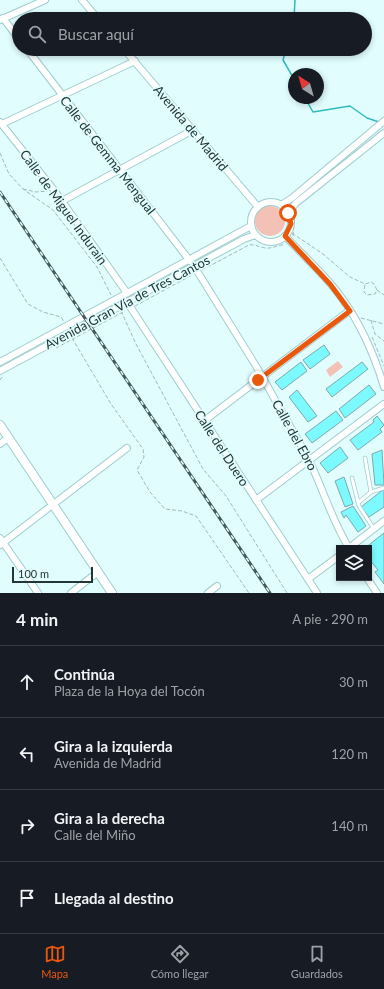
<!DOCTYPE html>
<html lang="es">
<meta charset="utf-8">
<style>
body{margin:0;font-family:Lato,sans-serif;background:#242831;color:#f1f3f6}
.controls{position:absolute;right:12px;bottom:12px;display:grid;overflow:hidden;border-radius:0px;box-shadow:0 2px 6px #0003}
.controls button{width:36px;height:36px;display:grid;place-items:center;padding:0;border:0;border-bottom:1px solid #363941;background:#171b24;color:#f1f3f6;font:20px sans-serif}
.compass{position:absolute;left:288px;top:68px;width:36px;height:36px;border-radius:50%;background:#171b24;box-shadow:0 2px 6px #0003;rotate:323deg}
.scale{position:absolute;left:12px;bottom:10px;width:81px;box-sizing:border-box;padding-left:4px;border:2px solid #233637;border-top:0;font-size:11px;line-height:14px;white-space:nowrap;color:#233637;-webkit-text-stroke:3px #e1fdfe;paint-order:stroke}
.stop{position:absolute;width:12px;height:12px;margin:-9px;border:3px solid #ea580c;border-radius:50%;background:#fff}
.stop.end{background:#ea580c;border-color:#fff;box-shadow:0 1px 4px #0008}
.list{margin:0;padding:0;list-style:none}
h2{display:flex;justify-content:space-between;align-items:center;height:52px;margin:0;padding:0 16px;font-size:17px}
h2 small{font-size:13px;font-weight:400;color:#9ea1a6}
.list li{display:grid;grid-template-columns:26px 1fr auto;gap:12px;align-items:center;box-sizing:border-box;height:72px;padding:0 16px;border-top:1px solid #363941}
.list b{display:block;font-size:15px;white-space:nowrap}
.list p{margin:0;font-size:13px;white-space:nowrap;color:#9ea1a6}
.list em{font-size:13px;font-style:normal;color:#9ea1a6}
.icon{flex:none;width:22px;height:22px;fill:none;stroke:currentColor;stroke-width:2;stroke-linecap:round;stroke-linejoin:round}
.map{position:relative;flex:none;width:384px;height:593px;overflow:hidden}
.search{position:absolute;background:#171b24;box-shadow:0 2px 6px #0003;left:12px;right:12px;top:12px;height:44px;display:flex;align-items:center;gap:10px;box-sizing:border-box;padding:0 14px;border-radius:22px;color:#9ea1a6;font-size:15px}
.sheet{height:340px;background:#171b24}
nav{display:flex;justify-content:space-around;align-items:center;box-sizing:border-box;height:56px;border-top:1px solid #363941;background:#171b24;font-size:11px;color:#9ea1a6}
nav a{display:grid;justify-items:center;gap:2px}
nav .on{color:#ea580c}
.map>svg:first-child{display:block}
</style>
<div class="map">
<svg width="384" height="593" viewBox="0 0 384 593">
<rect width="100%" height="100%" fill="#e1fdfe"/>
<!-- green -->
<g fill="#f4c1b6">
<circle cx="270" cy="221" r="15"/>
<path d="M338,361L343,367L330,377L326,370Z"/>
</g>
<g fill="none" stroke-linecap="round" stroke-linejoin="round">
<!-- stream -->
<g stroke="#31bac0" stroke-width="1.5">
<path d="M294,19L295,0"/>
<path d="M286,49L283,60L294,79"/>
<path d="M305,98L313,112L350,106L367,118L379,122"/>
</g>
</g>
<!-- building -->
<g fill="#7dfaff" stroke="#7daaac">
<path d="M324,345L330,354L310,369L303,360Z"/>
<path d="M301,362L307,371L282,390L275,382Z"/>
<path d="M362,362L368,369L332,397L326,389Z"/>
<path d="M369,385L376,394L345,418L339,409Z"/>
<path d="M297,390L317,416L308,422L289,397Z"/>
<path d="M336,411L343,420L312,443L305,434Z"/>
<path d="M377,416L384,425L380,429L382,432L358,450L350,440L374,422L373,420Z"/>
<path d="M340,447L348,458L328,473L320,463Z"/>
<path d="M382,450L384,485H375L372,454Z"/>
<path d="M344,477L353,504L345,507L335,481Z"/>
<path d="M384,489V507L369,517L361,507Z"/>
<path d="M353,506L366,526L358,532L346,515L344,518L341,512Z"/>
<path d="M384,533V584L375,572L378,570L369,559V548H365Z"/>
</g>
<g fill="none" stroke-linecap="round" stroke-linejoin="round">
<!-- service casing -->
<g stroke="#9ecdcf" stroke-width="4.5">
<g id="service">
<path d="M365,458L371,492"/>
<path d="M352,478L359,506L374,529"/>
<path d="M359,502L371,492L384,488"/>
</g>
</g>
<!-- minor casing -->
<g stroke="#9ecdcf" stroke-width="8">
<g id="minor">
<path d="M82,0L98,19"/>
<path d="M3,18L19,39"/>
<path d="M0,20L45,0"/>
<path d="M27,49L190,261"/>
<path d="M124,49L258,207"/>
<path d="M0,122L54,190L127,293"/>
<path d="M2,124L135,61"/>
<path d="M62,201L193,130"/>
<circle cx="271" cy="222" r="20"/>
<path d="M281,205L292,198L384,121"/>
<path d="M288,213L296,203L384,133"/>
<path d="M285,236C300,252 316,267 330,283C355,312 373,350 384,387"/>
<path d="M194,266L256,366L308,458C323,488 331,519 349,548"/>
<path d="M127,302L317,593"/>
<path d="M0,362L251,226"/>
<path d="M0,371L244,239L255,235"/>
<path d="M204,421L349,311"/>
<path d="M0,444L8,438"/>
<path d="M256,500L384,404"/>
<path d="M0,538L38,593"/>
<path d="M0,545L127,448"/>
<path d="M349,548L384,521"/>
<path d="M367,578L377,593"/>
<path d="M308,579L339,556"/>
<path d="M71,593L98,572"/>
<path d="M208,593L217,586"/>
</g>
</g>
<!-- tertiary casing -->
<g stroke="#9ecdcf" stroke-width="10">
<path id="tertiary" d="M0,425L112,593"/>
</g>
<!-- path -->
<g stroke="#a1babb" stroke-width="1" stroke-dasharray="4 2" stroke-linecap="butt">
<path d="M0,153L9,174L23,189L53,210L80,245L97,267L111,295"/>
<path d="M23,189L36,192L48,191"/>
<path d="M292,233L323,254L350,277L365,284L371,282L374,284L377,290L375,294L367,295L364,292L365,284"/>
<path d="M293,236L295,214"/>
<path d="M0,258L28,304L43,312L61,317L64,322"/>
<path d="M202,270L249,245C255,244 259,247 265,248C273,249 279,244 285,245"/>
<path d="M377,290L384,295"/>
<path d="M135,306L192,275"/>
<path d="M121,311L136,344L203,469L226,496L287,593"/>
<path d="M361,318L384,324"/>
<path d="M371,320L375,334L384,341"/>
<path d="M372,337L384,366"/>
<path d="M72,338L111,404L143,449L144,457L137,470L150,492L165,509L182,511L196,516L249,593"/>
<path d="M56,348L125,311"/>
<path d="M0,380L2,377"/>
</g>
<!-- service -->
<use href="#service" stroke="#fff" stroke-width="3"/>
<!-- minor -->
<use href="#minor" stroke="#fff" stroke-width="6"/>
<!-- tertiary -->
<use href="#tertiary" stroke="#fff" stroke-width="8"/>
<!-- rail casing -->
<g stroke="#44595a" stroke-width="3">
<path id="rail" d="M0,192L270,593"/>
</g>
<!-- rail -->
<use href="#rail" stroke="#e1fdfe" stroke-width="1.5" stroke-dasharray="4.5" stroke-linecap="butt"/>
</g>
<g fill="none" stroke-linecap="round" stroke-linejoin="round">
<!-- route -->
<path stroke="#ea580c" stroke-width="5" d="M258,380L350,311L330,284L285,236L291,224L288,213"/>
</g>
<g text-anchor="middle" stroke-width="3.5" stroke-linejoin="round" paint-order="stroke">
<!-- street labels -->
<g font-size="13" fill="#233637" stroke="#e1fdfe">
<text transform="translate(191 128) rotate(50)" y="5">Avenida de Madrid</text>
<text transform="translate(108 155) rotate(52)" y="5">Calle de Gemma Mengual</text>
<text transform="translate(64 207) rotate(54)" y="5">Calle de Miguel Indurain</text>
<text transform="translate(127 302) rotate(-28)" y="5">Avenida Gran Vía de Tres Cantos</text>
<text transform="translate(295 435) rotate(61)" y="5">Calle del Ebro</text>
<text transform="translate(222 448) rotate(57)" y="5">Calle del Duero</text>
</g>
</g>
</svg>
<div class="controls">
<button><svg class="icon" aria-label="layers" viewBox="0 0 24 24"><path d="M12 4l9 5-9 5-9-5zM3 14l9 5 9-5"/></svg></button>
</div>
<svg class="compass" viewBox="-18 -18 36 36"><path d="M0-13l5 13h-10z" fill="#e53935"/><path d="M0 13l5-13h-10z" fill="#9ea1a6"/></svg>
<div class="scale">100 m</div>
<div class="stop" style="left:288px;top:213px"></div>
<div class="stop end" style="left:258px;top:380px"></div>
<div class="search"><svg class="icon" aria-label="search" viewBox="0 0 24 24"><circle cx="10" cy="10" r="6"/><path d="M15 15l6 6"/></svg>Buscar aquí</div>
</div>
<section class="sheet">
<h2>4 min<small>A pie · 290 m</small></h2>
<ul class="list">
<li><svg class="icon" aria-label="ahead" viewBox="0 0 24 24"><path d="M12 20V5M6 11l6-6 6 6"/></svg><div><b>Continúa</b><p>Plaza de la Hoya del Tocón</p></div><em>30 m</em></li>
<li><svg class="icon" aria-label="left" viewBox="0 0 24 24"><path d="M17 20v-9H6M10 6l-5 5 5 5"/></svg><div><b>Gira a la izquierda</b><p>Avenida de Madrid</p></div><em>120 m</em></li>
<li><svg class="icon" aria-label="right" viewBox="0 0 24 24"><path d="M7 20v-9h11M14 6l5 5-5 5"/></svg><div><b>Gira a la derecha</b><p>Calle del Miño</p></div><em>140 m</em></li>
<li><svg class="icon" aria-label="arrive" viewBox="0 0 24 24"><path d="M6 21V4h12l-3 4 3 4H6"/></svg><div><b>Llegada al destino</b></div></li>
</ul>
</section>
<nav>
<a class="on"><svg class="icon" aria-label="map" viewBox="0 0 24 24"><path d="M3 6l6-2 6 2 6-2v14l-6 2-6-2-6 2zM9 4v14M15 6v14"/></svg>Mapa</a>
<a><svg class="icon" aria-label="directions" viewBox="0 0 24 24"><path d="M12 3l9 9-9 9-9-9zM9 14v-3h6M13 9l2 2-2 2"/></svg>Cómo llegar</a>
<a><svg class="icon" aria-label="saved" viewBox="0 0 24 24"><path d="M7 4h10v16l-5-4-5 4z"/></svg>Guardados</a>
</nav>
